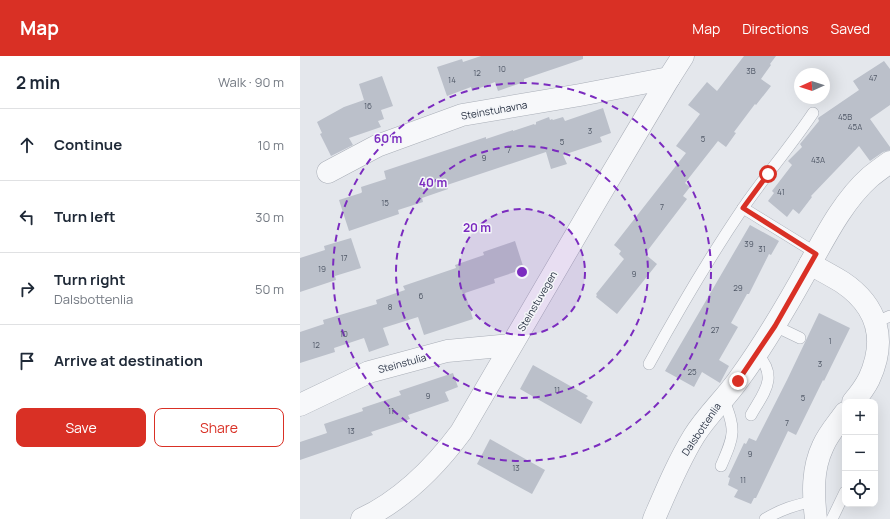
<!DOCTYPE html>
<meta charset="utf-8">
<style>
body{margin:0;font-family:Manrope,sans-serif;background:#f2f2f3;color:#1f2937}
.controls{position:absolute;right:12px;bottom:12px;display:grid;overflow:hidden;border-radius:8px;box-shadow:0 4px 16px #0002}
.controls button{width:36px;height:36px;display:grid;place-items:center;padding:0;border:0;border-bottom:1px solid #e0e1e3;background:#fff;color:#1f2937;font:20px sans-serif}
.compass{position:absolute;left:494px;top:12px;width:36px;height:36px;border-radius:50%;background:#fff;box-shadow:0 4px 16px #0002;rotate:267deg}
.stop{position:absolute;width:12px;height:12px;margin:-9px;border:3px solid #d93025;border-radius:50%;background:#fff}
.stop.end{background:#d93025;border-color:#fff;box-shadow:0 1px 4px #0008}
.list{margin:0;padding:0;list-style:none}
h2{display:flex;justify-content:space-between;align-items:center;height:52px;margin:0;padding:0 16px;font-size:17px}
h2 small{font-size:13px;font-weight:400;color:#747a83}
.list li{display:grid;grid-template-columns:26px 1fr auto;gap:12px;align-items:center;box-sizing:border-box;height:72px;padding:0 16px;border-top:1px solid #e0e1e3}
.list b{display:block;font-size:15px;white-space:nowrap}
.list p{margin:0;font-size:13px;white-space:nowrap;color:#747a83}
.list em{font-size:13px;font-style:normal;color:#747a83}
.actions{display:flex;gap:8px;padding:12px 16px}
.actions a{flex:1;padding:9px 0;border:1px solid #d93025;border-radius:8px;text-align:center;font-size:14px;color:#d93025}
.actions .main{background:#d93025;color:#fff}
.icon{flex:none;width:22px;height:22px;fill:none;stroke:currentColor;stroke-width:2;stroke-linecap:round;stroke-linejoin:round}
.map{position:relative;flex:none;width:590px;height:463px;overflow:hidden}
header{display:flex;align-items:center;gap:24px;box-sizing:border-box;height:56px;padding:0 20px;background:#d93025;color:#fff}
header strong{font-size:19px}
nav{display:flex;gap:22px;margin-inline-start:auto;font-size:14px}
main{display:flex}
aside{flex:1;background:#fff}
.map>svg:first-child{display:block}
</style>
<header>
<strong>Map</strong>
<nav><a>Map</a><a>Directions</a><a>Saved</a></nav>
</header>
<main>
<aside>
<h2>2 min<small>Walk · 90 m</small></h2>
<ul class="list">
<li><svg class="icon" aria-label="ahead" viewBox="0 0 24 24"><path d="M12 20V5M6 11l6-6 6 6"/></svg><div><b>Continue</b></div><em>10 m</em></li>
<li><svg class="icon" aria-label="left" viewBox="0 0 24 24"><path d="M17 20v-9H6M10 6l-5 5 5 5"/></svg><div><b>Turn left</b></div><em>30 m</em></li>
<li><svg class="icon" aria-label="right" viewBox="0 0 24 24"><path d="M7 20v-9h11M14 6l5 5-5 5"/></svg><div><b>Turn right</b><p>Dalsbottenlia</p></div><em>50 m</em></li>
<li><svg class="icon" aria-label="arrive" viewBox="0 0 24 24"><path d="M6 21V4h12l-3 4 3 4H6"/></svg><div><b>Arrive at destination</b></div></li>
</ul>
<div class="actions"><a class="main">Save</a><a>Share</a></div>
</aside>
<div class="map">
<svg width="590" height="463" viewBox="0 0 590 463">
<rect width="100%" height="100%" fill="#e4e7ec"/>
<!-- building -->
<g fill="#bbc0ca">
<path d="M181,0H283V3L224,23V26L198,35L195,26L172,35L171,31L147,40L137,11L162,3L163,6Z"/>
<path d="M444,0H476L470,8L471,9L461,23L471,30L456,49L455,48L434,76L436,77L426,91L418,85L385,127L390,131L383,140L387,143L345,198L357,208L317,258L296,241L297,239L296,238L324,203L319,198L321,195L314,189L386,97L376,90L400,58L388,49L407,26L417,35Z"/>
<path d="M584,5L590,13V49L570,63L590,91V94L583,96L570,105L559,90L511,140L512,141L499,158L493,153L487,161L468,145L474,137L472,135L492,109L488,105L502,91L500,88L519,65L518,62L559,34L553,25Z"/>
<path d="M82,20L93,50L81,54L84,63L78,65L81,71L49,82L53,89L31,100L20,78L22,77L17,66L44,51L64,44L59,28Z"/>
<path d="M303,52L311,77L300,81L302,86L263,99L267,108L251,113L246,96L147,129L148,133L122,142L123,146L98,154L99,158L49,175L39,144L61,137L62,136L61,131L86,123L84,115L186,81V83L213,74V75L234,68L235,69L236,68V66L249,61L250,64L252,63L253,64L263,61L265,65Z"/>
<path d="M450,169L479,185L471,199L469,198L449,238H447L431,267L438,271L419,304L429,310L420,327L402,316L394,331L365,315Z"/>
<path d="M51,182L61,212L35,220L36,224L0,236V202L25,194L24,190Z"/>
<path d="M215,185L224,213L194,223L195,227L165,237L173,263L124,279L118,261L83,272L89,289L69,296L64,282L34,292L35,296L0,307V276L24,268L23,264L77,248L76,244L105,234L103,230L156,212L155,209L184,199L183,196Z"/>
<path d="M519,257L550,272L524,325L523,324L496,379L488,375L456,442H454L451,448L434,441L438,434L428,429L430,422L428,421L444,387L446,388L449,382L456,385L487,324Z"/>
<path d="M233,309L288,340L286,342L293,346L281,368L220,333Z"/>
<path d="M153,317L158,331L145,336L149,345L108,359L110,363L71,376L73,379L0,404V386L27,377L24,368L63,355L62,352L101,339L99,335Z"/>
<path d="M190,383L245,414L232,438L177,408Z"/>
</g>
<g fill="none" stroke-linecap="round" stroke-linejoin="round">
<!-- lane casing -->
<g stroke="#a9aeb7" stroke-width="12">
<g id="lane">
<path d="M443,152L516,197"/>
<path d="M576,266L590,260"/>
<path d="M475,270L500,282"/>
<path d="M349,308C378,255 409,202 443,152C465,120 491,90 513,57"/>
<path d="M451,359C464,336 479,321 457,298"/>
<path d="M421,410C435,378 436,374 423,342"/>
<path d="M465,463C482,453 495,449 514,445"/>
<path d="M532,463L545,436"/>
</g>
</g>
<!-- street casing -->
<g stroke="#a9aeb7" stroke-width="23">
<g id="street">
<path d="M28,116L77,90L162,59L280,39L369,22"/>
<path d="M553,346C559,339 565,331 569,323C587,284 578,250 542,226C532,220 521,214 510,208C526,179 544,144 570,121C576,116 583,111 590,106"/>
<path d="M0,349L69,316L147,295L211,289"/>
<path d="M62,463C102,444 135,411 161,376L297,143L369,22L383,0"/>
<path d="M354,463C366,435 378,406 394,380C407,359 425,343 439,323C466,286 488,248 510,208"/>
<path d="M516,463C513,438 512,413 523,390C528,378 538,367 545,357"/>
</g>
</g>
<!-- lane -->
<use href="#lane" stroke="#f7f8fa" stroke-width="11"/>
<!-- street -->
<use href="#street" stroke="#f7f8fa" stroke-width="22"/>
</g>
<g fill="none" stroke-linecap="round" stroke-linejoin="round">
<!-- route -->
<path stroke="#d93025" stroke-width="5" d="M438,325L475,270L516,198L443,152L468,118"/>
</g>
<!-- distance rings -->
<circle cx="222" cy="216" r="63" fill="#7b2cbf" fill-opacity=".12"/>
<g fill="none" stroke="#7b2cbf" stroke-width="2" stroke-dasharray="7 5">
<circle cx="222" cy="216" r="63"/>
<circle cx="222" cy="216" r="126"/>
<circle cx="222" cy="216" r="189"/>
</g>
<g text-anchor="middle" stroke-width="3" stroke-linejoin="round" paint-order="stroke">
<!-- number labels -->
<g font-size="8" fill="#4f5766">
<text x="202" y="16">10</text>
<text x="451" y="18">3B</text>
<text x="177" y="20">12</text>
<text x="573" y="25">47</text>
<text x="152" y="27">14</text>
<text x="68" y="53">16</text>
<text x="545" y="64">45B</text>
<text x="555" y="74">45A</text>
<text x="290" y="78">3</text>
<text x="403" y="86">5</text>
<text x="262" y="89">5</text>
<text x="209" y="97">7</text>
<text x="184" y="105">9</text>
<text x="518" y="107">43A</text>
<text x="481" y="139">41</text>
<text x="85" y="150">15</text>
<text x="362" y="154">7</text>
<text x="449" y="191">39</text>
<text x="462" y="196">31</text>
<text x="44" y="205">17</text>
<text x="22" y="216">19</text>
<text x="334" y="221">9</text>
<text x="438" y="235">29</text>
<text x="121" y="243">6</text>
<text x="90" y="254">8</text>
<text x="415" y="277">27</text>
<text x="44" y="281">10</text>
<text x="530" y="288">1</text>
<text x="16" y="292">12</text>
<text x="520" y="311">3</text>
<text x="392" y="319">25</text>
<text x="257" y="337">11</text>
<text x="128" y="343">9</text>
<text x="503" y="345">5</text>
<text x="91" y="358">11</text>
<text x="487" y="370">7</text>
<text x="51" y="378">13</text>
<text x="450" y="401">9</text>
<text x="216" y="415">13</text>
<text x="443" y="427">11</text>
</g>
<!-- street labels -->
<g font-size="10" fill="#2b3445" stroke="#f4f6f9">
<text transform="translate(194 54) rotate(-10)" y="4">Steinstuhavna</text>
<text transform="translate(237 245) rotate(-60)" y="4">Steinstuvegen</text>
<text transform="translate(102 307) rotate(-15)" y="4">Steinstulia</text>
<text transform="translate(401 373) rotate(-56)" y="4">Dalsbottenlia</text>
</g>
</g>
<circle cx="222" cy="216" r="6" fill="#7b2cbf" stroke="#f4f6f9" stroke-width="2"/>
<g font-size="12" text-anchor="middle" font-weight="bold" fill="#7b2cbf" stroke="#f4f6f9" stroke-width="3" stroke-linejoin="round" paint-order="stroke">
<text x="88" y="87">60 m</text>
<text x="133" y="131">40 m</text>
<text x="177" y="176">20 m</text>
</g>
</svg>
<div class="controls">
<button>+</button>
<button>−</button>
<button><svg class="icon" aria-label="locate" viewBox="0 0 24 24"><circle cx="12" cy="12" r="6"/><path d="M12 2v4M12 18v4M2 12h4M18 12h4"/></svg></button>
</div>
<svg class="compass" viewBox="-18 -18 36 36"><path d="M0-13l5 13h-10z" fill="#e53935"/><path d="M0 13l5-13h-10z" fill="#747a83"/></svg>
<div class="stop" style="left:468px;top:118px"></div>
<div class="stop end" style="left:438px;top:325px"></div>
</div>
</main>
